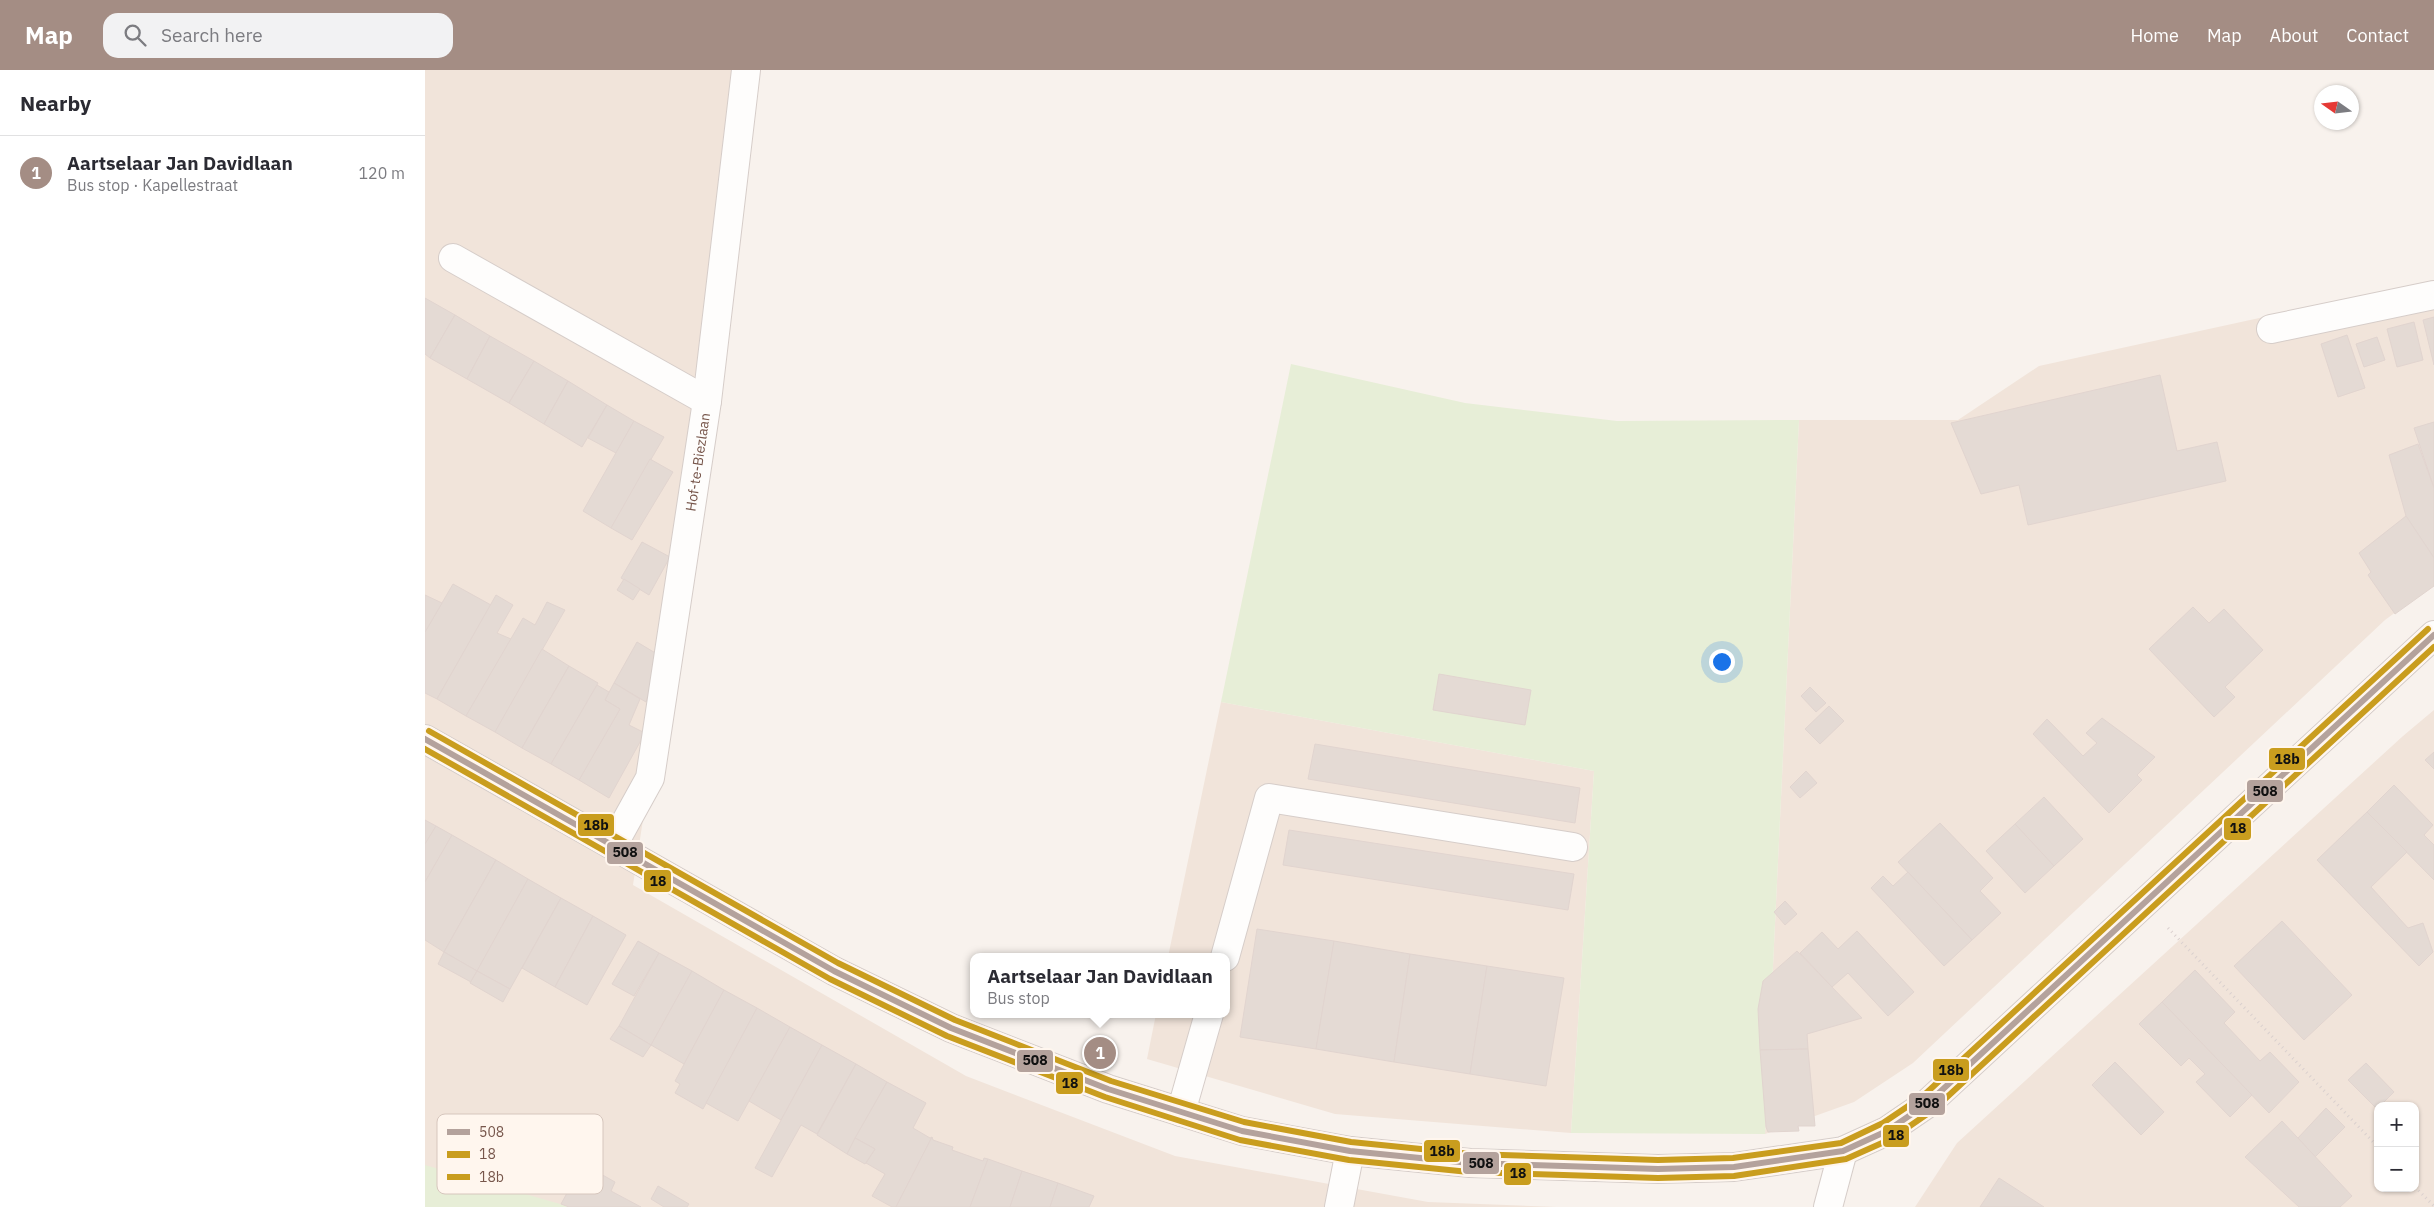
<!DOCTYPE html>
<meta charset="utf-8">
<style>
body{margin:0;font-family:"IBM Plex Sans",sans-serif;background:#f2f2f3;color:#2b2b33}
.controls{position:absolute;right:15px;bottom:15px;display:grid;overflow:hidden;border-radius:10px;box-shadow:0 1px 4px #0004}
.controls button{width:45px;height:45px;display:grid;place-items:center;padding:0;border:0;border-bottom:1px solid #e1e1e2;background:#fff;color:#2b2b33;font:25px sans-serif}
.compass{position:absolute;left:1889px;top:15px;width:45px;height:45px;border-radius:50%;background:#fff;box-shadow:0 1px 4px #0004;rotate:284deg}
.you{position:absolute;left:1296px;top:591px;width:18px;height:18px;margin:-12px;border:4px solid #fff;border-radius:50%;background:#1a73e8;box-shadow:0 0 0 8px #1a73e833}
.badge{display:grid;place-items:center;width:32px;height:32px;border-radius:50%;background:#a48d84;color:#fff;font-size:16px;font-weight:700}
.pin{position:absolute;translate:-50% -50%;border:2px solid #fff;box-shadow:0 1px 5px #0006}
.popup{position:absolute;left:545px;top:883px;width:260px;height:65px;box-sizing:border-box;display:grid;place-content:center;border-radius:10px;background:#fff;filter:drop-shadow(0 1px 4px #0005);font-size:16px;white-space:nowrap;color:#7c7c81}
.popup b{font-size:19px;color:#2b2b33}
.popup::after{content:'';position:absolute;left:50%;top:100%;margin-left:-10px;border:10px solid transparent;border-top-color:#fff}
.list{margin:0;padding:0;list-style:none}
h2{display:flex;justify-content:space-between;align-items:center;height:65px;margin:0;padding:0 20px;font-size:21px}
h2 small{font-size:16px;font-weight:400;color:#7c7c81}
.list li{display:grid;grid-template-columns:32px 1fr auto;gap:15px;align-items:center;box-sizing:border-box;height:75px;padding:0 20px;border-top:1px solid #e1e1e2}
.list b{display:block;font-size:19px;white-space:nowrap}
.list p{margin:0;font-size:16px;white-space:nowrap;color:#7c7c81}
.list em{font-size:16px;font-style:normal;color:#7c7c81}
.icon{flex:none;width:28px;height:28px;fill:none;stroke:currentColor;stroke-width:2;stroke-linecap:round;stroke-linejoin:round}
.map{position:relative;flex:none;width:2009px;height:1137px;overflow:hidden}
header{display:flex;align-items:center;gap:30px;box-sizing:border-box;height:70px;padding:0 25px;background:#a48d84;color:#fff}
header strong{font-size:24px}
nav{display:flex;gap:28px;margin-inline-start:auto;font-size:18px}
.search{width:350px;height:45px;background:#f2f2f3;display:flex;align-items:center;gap:12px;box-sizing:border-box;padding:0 18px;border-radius:15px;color:#7c7c81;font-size:19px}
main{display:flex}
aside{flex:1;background:#fff}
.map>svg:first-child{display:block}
</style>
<header>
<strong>Map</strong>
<div class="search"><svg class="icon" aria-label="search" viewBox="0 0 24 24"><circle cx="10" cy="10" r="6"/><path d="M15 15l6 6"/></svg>Search here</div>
<nav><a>Home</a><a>Map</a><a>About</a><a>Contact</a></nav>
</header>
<main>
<aside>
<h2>Nearby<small></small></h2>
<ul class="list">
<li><span class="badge">1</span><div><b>Aartselaar Jan Davidlaan</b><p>Bus stop · Kapellestraat</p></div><em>120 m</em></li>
</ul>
</aside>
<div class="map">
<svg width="2009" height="1137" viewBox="0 0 2009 1137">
<rect width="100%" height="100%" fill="#f8f2ed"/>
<!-- residential -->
<g fill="#f1e4da" fill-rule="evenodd">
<path d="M0,0H325L282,331L208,815L541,1006L750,1086L1003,1132L1132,1137H0Z"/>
<path d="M2009,210V514L1960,550L1488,993L1429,1032L1340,1064L1374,350H1533L1614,296Z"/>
<path d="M796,632L1169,701L1146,1063L910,1044L722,989L731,944H801V887H743Z"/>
<path d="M2009,640V1137H1490L1532,1073L1978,666ZM1953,1036H1990V1118H1953Z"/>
</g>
<!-- green -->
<g fill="#e7eed7">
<path d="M866,294L1040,333L1192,351L1374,350L1340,1064L1146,1063L1169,701L796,632Z"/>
<path d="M0,1095L135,1134L144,1137H0Z"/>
</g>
<!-- building -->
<g fill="#e4dad4" stroke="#e1d4cf">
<path d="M0,228L30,245L5,288L0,284Z"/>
<path d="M30,245L65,266L42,309L5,288Z"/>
<path d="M2009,247V295L1998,250Z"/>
<path d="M1989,252L1998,290L1972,297L1962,259Z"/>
<path d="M1922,265L1940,318L1913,327L1896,274Z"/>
<path d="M65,266L109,291L84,333L42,309Z"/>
<path d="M1952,267L1960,290L1939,297L1931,274Z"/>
<path d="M109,291L143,311L119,354L84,333Z"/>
<path d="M1735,305L1752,381L1792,372L1801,411L1603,455L1594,415L1556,424L1526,353Z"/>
<path d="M143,311L182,335L157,377L119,354Z"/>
<path d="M182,335L209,351L191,383L163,368Z"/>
<path d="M209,351L239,367L186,458L158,441Z"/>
<path d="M2009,352V418L1989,358Z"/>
<path d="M1993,374L2009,418V488L1981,446L1964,385Z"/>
<path d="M225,389L248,402L207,470L186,458Z"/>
<path d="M1981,446L2009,488V516L1970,544L1943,505L1946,502L1934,483Z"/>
<path d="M217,472L245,487L224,525L196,508Z"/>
<path d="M199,509L215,519L208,530L192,520Z"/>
<path d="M28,514L66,535L12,629L0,623V562Z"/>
<path d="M0,525L17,533L0,562Z"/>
<path d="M71,525L88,535L72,563L86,569L41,646L12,629Z"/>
<path d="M122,532L140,540L70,662L41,646L98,548L110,555Z"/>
<path d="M1768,537L1784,553L1799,539L1838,580L1800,617L1810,627L1789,647L1724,579Z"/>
<path d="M212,572L237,587L221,632L189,613Z"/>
<path d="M117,579L144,596L97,678L70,662Z"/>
<path d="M144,596L173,613L126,694L97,678Z"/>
<path d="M1014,604L1106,620L1100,655L1008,640Z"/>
<path d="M189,613L215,629L204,655L220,663L184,728L154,710L195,639L180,630Z"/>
<path d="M172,615L184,622L180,630L195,639L154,710L126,694Z"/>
<path d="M1385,617L1401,633L1391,642L1376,626Z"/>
<path d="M1404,636L1419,651L1395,674L1380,659Z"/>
<path d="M1677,648L1730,687L1712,705L1717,710L1684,743L1608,664L1622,649L1658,686L1672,673L1661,663Z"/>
<path d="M890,674L1155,718L1150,753L883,709Z"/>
<path d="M2009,682V699L2000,690Z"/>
<path d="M1381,701L1392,713L1375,728L1365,717Z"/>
<path d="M1969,715L2008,755L1999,765L2009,775V810L1942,742Z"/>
<path d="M1619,727L1658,769L1629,796L1590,754Z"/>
<path d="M1942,742L1982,782L1946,817L1983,858L1998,853L2008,882L1994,896L1892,790Z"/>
<path d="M0,750L11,756L0,774Z"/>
<path d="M1515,753L1568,808L1555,821L1576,843L1547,870L1473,792Z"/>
<path d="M1590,754L1629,796L1600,823L1561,781Z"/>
<path d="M11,756L27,765L0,812V774Z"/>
<path d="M864,760L1149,804L1143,840L858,795Z"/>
<path d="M27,765L71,790L19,882L0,870V812Z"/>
<path d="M71,790L103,809L52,901L19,882Z"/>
<path d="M1483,802L1547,870L1519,896L1446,818L1458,806L1468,816Z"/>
<path d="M103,809L136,828L85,919L52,901Z"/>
<path d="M136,828L168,846L130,917L97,898Z"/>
<path d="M1360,831L1372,844L1360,855L1349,842Z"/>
<path d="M168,846L201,865L162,935L130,917Z"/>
<path d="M1857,851L1927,925L1879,970L1809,896Z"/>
<path d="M832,859L909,871L891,979L815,967Z"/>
<path d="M1432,861L1489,922L1463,946L1423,903L1407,917L1375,883L1397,862L1413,879Z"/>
<path d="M213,871L234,883L209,926L187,914Z"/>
<path d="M909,871L985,884L969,992L891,979Z"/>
<path d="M1372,881L1437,948L1382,964L1383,979L1335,980L1333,939L1338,911Z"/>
<path d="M19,882L52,901L46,912L13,894Z"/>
<path d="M234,883L267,901L226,975L194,956Z"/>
<path d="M985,884L1062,896L1045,1004L969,992Z"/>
<path d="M1062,896L1139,908L1121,1016L1045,1004Z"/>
<path d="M1770,900L1810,942L1799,953L1835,991L1845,982L1874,1012L1844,1043L1737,932Z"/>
<path d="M52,901L85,919L78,932L45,913Z"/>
<path d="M267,901L299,920L259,994L226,975Z"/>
<path d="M299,920L332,938L278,1039L250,1023L255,1014L250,1011Z"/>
<path d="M1737,932L1827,1025L1805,1047L1771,1012L1780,1004L1764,988L1756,996L1714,954Z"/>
<path d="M332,938L365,957L313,1051L281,1033Z"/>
<path d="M194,956L226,975L218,987L185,969Z"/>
<path d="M365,957L397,975L356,1050L324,1031Z"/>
<path d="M397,975L431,994L392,1064L376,1055L347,1107L330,1098Z"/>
<path d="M1383,979L1390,1056H1373L1374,1061L1343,1062L1341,1057L1335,980Z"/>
<path d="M1690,992L1739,1042L1716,1065L1667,1015Z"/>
<path d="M1941,993L1969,1022L1955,1036H1953L1952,1039L1923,1010Z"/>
<path d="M431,994L462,1012L422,1084L392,1065Z"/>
<path d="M462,1012L501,1033L488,1058L505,1068L507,1067L471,1137H467L447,1126L460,1104L441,1093L450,1079L430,1068Z"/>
<path d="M1901,1038L1920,1057L1890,1087L1873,1068Z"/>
<path d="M1857,1051L1927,1126L1915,1137H1874L1820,1087Z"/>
<path d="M507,1067L508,1070L528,1077L527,1080L558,1091L559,1088L563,1089L545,1137H471Z"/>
<path d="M430,1068L450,1079L440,1094L422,1084Z"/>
<path d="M563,1089L597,1101L585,1137H545Z"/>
<path d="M158,1094L190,1112L186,1121L216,1137H144L136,1134Z"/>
<path d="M597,1101L633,1113L625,1137H585Z"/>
<path d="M1574,1108L1619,1137H1555Z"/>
<path d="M633,1113L669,1126L664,1137H625Z"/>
<path d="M233,1116L264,1134L262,1137H239L226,1129Z"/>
</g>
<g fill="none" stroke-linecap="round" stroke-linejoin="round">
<!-- minor casing -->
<g stroke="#d6cdc9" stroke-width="30">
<g id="minor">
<path d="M28,188L282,331"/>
<path d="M1846,259L2009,225"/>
<path d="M0,669L409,901L526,958L683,1019L817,1061L925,1081L1045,1093L1233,1099L1309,1097L1418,1081L1462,1061L1503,1033L2009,565"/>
<path id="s1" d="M188,775L225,708L282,331L321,0"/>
<path d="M800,887L844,728L1148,777"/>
<path d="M756,1042L784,944"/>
<path d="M914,1137L925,1081"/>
<path d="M1403,1137L1418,1081"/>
</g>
</g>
<!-- path -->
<g stroke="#dad0ce" stroke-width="3" stroke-dasharray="1 4" stroke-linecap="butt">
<path d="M1743,858L1953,1077"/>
<path d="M1990,1117L2009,1136"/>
</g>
<!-- minor -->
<use href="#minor" stroke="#fefdfc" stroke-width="28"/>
<!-- bus-1 casing -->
<g stroke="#fff6ee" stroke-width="10">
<path id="bus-1" d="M0,669L409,901L526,958L683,1019L817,1061L925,1081L1045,1093L1233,1099L1309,1097L1418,1081L1462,1061L1503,1033L2009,565"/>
</g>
<!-- bus-2 casing -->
<g stroke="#fff6ee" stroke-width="10">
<path id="bus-2" d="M0,679L405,909L522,966L680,1027L815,1070L924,1090L1044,1102L1233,1108L1309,1106L1421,1089L1466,1069L1508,1040L2009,577"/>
</g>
<!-- bus-3 casing -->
<g stroke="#fff6ee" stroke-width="10">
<path id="bus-3" d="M4,661L413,893L530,950L686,1011L819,1052L926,1072L1046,1084L1233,1090L1308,1088L1416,1073L1458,1053L1498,1026L2003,559"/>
</g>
<!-- bus-1 -->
<use href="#bus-1" stroke="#b4a29c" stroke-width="6"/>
<!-- bus-2 -->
<use href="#bus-2" stroke="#c99d1e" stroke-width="6"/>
<!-- bus-3 -->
<use href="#bus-3" stroke="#c99d1e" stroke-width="6"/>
</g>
<g text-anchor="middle" stroke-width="4.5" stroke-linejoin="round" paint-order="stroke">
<!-- street labels -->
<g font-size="14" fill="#77564b" stroke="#fff6ee">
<text dy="5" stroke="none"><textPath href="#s1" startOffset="396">Hof-te-Biezlaan</textPath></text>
</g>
</g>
<!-- legend -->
<rect x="12" y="1044" width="166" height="80" rx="8" fill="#fff6ee" stroke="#d6c6bd" stroke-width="1"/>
<rect x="22" y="1059" width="23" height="6" fill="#b4a29c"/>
<rect x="22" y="1081" width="23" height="7" fill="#c99d1e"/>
<rect x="22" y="1104" width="23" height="6" fill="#c99d1e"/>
<g font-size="14" fill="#77564b">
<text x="54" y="1067">508</text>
<text x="54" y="1089">18</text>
<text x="54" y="1112">18b</text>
</g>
<g stroke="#fff6ee" stroke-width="2">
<rect x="1843" y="677" width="38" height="24" rx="5" fill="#c99d1e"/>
<rect x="1821" y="709" width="38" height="24" rx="5" fill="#b4a29c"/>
<rect x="152" y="743" width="38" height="24" rx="5" fill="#c99d1e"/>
<rect x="1798" y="747" width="29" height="24" rx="5" fill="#c99d1e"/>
<rect x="181" y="771" width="38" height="24" rx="5" fill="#b4a29c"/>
<rect x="218" y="799" width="29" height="24" rx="5" fill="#c99d1e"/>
<rect x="591" y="979" width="38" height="24" rx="5" fill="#b4a29c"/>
<rect x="1507" y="988" width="38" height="24" rx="5" fill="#c99d1e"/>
<rect x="630" y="1001" width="29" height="24" rx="5" fill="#c99d1e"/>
<rect x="1483" y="1022" width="38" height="24" rx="5" fill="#b4a29c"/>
<rect x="1457" y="1054" width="28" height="24" rx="5" fill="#c99d1e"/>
<rect x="998" y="1069" width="38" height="24" rx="5" fill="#c99d1e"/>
<rect x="1037" y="1081" width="38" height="24" rx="5" fill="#b4a29c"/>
<rect x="1078" y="1092" width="29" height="24" rx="5" fill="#c99d1e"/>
</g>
<g font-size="14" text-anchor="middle" font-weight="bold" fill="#111">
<text x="1862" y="694">18b</text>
<text x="1840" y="726">508</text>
<text x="171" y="760">18b</text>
<text x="1813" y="763">18</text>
<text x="200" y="787">508</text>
<text x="233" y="816">18</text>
<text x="610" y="995">508</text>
<text x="1526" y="1005">18b</text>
<text x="645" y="1018">18</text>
<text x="1502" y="1038">508</text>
<text x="1471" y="1070">18</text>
<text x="1017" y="1086">18b</text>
<text x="1056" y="1098">508</text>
<text x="1093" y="1108">18</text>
</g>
</svg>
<div class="controls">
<button>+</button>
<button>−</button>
</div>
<svg class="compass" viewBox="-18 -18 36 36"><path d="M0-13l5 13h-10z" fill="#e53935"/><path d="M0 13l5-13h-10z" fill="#7c7c81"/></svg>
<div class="you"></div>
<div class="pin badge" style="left:675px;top:983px">1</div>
<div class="popup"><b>Aartselaar Jan Davidlaan</b>Bus stop</div>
</div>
</main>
